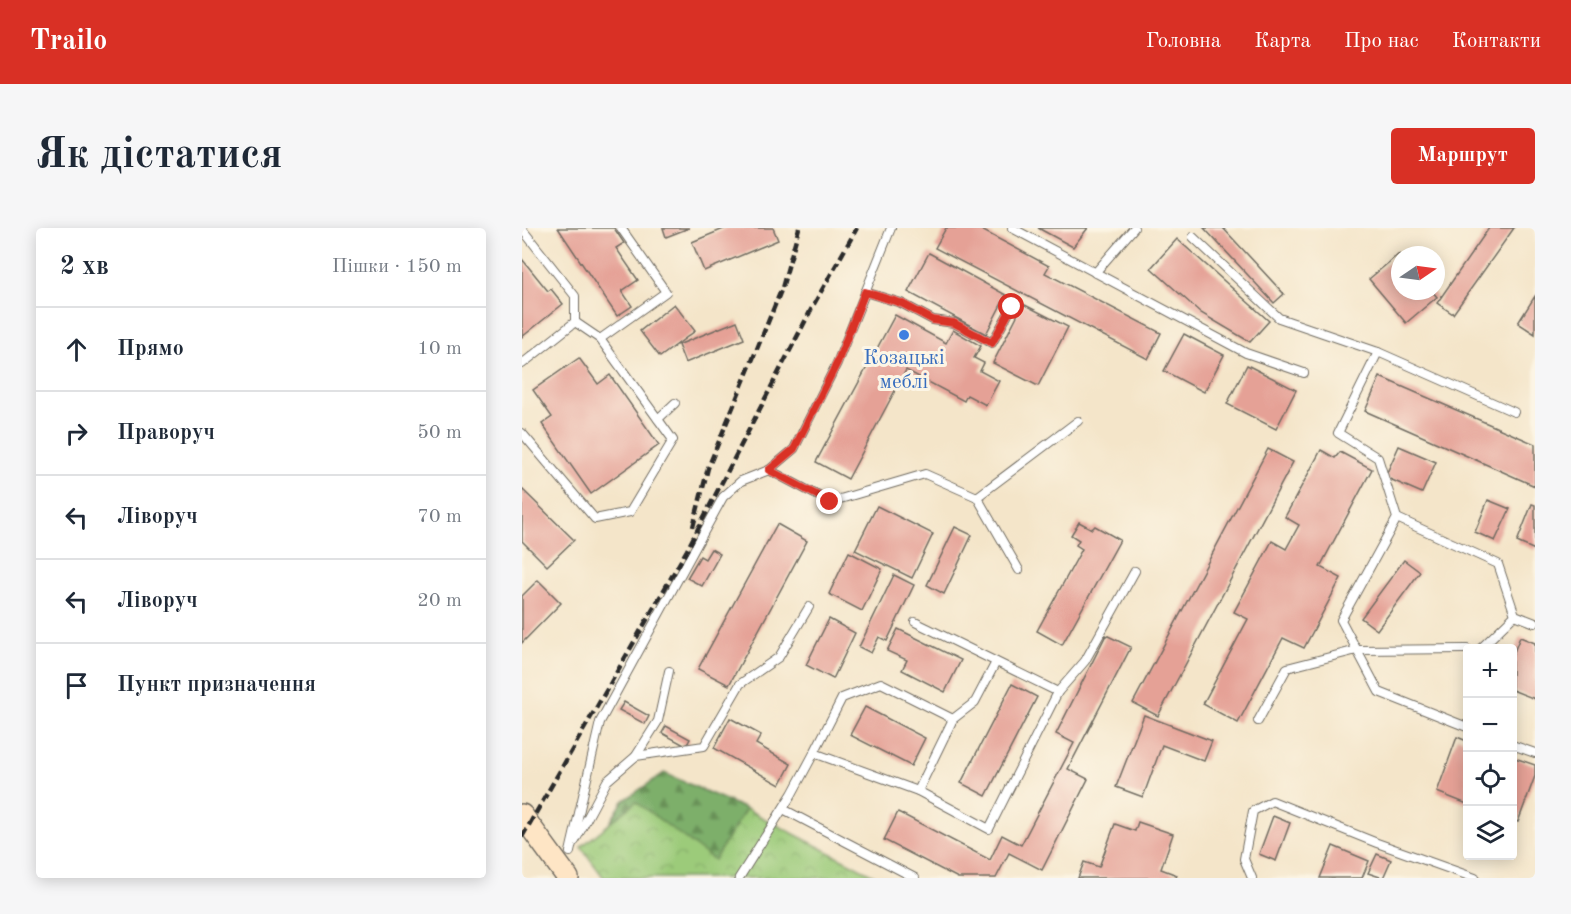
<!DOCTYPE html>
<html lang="uk">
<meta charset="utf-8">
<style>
body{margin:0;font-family:"Old Standard TT",serif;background:#f6f6f7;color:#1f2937}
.controls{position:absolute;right:18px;bottom:18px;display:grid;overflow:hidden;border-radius:6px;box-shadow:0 3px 15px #0003}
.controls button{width:54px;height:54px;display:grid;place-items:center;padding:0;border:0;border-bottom:2px solid #e0e1e3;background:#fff;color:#1f2937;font:30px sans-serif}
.compass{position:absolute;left:869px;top:18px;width:54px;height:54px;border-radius:50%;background:#fff;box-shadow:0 3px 15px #0003;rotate:77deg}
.stop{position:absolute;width:18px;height:18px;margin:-14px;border:4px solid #d93025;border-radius:50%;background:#fff}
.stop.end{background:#d93025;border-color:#fff;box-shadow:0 2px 6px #0008}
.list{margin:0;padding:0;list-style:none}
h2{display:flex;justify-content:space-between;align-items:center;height:78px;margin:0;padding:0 24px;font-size:26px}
h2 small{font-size:20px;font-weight:400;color:#747a83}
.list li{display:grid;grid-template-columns:39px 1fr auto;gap:18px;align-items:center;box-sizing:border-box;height:84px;padding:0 24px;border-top:2px solid #e0e1e3}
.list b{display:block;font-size:22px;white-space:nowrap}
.list em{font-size:20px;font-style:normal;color:#747a83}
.icon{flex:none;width:33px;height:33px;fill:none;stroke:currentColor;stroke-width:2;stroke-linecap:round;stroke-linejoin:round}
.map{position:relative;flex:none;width:1013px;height:650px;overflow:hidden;border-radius:6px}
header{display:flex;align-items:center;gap:36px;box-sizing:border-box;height:84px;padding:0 30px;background:#d93025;color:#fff}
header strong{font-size:28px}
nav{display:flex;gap:33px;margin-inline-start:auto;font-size:21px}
.intro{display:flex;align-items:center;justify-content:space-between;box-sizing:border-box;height:144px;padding:0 36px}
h1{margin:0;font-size:42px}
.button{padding:15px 27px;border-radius:6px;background:#d93025;color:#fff;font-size:21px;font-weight:700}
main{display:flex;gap:36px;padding:0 36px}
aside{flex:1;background:#fff;border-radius:6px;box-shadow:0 3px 15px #0003}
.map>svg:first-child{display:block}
</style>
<header>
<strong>Trailo</strong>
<nav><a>Головна</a><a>Карта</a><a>Про нас</a><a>Контакти</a></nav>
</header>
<div class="intro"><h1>Як дістатися</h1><a class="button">Маршрут</a></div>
<main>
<aside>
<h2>2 хв<small>Пішки · 150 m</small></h2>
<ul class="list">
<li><svg class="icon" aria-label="ahead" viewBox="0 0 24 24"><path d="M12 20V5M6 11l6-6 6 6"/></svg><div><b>Прямо</b></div><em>10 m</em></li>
<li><svg class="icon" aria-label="right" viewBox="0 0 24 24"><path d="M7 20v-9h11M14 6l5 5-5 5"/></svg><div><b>Праворуч</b></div><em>50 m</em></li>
<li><svg class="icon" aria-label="left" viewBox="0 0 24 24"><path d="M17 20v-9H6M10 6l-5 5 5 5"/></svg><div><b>Ліворуч</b></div><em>70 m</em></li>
<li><svg class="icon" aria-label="left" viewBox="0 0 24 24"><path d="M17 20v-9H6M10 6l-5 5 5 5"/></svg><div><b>Ліворуч</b></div><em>20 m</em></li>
<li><svg class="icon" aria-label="arrive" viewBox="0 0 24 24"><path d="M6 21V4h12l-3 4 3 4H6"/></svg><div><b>Пункт призначення</b></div></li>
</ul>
</aside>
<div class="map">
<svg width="1013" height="650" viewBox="0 0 1013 650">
<defs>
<pattern id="forest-firs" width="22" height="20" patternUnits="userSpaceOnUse" patternTransform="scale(1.5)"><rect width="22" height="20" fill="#7daf6a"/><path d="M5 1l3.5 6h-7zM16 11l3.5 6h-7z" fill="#678f57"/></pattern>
<pattern id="park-crowns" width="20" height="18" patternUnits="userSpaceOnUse" patternTransform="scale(1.5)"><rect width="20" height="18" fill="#9ccb7a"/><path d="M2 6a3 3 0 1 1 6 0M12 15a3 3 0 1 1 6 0" fill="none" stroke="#87ae6a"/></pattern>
</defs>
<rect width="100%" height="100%" fill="#fcf5e5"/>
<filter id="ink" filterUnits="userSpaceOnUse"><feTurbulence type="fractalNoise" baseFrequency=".0167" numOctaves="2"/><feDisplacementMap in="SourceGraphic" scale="12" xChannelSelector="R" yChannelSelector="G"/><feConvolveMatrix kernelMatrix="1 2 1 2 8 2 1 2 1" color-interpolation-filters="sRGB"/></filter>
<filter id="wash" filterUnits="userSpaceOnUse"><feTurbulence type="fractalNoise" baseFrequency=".008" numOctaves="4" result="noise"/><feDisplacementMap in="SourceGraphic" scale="24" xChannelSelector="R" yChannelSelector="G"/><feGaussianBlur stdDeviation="1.35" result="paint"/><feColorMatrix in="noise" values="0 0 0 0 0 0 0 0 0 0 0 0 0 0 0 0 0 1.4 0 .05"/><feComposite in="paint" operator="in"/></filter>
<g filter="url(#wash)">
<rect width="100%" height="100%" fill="#f4e5c9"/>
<!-- forest -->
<path fill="url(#forest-firs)" stroke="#546d4a" stroke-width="1.5" d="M142,545L224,581L344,650L73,619L101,573Z"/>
<!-- park -->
<path fill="url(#park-crowns)" stroke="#647b52" stroke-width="1.5" d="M114,574L192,632L224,581L357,650H82L59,619Z"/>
<g id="blocks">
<!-- building -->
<g fill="#e5a196">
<path d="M36,0H92L102,15L94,20L116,52L100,63L110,78L95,88Z"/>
<path d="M141,0H167L144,9Z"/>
<path d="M204,0H251L256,12L182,43L170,14Z"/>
<path d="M424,0H456L527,38L523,45L639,105L626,131L413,20Z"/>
<path d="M516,0H566L551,19Z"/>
<path d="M682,0H701L762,66L752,75Z"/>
<path d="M967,0H992L931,86L915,75Z"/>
<path d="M655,11L747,93L728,114L679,85L629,40Z"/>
<path d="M407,25L484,67L464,106L386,64Z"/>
<path d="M878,25V63H910L915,69L884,95L847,51Z"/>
<path d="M0,31L26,63L29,61L41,76L0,109Z"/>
<path d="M1013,68V106L996,95Z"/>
<path d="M152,76L173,103L138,129L118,103Z"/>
<path d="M501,76L546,99L516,158L471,135Z"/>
<path d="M373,87L424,115L431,102L459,118L452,130L462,135L458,143L477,153L464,177L445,167L442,173L384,142L326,251L294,234Z"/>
<path d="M215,93L222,111L163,135L156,117Z"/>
<path d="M662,106L702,127L682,164L642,143Z"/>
<path d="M57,130L76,156L88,147L137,217L69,266L20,196L30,189L11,162Z"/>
<path d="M725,137L774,162L754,201L705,176Z"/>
<path d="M858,149L1013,216V258L843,183Z"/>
<path d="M877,218L914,234L900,265L863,249Z"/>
<path d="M746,221L771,234L636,488L611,475Z"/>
<path d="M799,222L813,230L818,224L850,241L798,339L819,350L782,420L761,410L716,495L681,476L726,391L712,384L750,313L764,321L777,297L763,289Z"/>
<path d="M0,261L52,312L25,338L0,313Z"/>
<path d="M966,272L988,281L973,313L953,304Z"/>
<path d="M1010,276L1013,277V322L995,314Z"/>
<path d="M355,278L411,306L390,350L333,322Z"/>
<path d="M557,294L570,301L573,298L598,312L540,417L515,403L560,321L554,317L557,312L549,307Z"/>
<path d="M255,296L285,313L207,457L176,441Z"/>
<path d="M433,299L450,307L422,366L405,357Z"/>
<path d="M189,321L198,326L180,358L165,350L178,328L183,331Z"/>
<path d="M327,324L360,341L340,383L307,366Z"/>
<path d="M882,332L898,344L855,402L839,390Z"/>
<path d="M372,347L392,357L365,413L357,409L349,425L337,419Z"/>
<path d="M16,352L39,375L0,415V368Z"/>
<path d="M307,391L333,405L311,451L284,437Z"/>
<path d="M376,401L439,432L423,464L380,442L385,432L365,423Z"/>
<path d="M584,407L609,419L546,541L566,551L520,642L487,625L474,650H436L362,612L376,584L468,632L480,607L499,617L552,515L534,506Z"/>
<path d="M998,409L1013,415V471L990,462V429Z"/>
<path d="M490,456L515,469L464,568L439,555Z"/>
<path d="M102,474L127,488L123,496L97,482Z"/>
<path d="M343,479L403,510L389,538L328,507Z"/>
<path d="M622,487L690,513L682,533L640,517L621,569L594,559Z"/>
<path d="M208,490L239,507L234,516L269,536L258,557L192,520Z"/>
<path d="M144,498L168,511L164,518L140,505Z"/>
<path d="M935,509L945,513V576L915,564Z"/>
<path d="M990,529L1013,537V548L996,594L990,592Z"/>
<path d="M751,588L768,595L754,633L737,626Z"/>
<path d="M616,594L651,606L639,641L655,647L654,650H556L562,634L577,639L593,596L613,603Z"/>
<path d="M811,618L847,633L840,650H798Z"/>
<path d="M855,626L869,632L861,650L846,645Z"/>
</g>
</g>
</g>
<g filter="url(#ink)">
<use href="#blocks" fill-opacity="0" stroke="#716c62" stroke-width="1.5"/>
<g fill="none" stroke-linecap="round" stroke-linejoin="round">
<!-- lane casing -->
<g stroke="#716c62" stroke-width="10">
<g id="lane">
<path d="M490,0L724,125L782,145"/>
<path d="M0,1L53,68V94"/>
<path d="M671,9L757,90L856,124L992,184"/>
<path d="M573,45L612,0"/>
<path d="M343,64L379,75L411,92L432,95L470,115L490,79"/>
<path d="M78,111L144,64L99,0"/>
<path d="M856,124L816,205L856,230L875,290L819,392L857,464L945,499"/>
<path d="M0,136L53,94L78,111L151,212L108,284L73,291L0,205"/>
<path d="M136,191L153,175"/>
<path d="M247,242L272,221L315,135L369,0"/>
<path d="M455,269L497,342"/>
<path d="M875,290L976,336L993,387L1013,395"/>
<path d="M393,394L536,464"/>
<path d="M958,421L993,387"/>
<path d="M736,493L765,440L835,422L945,421"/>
<path d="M990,517L1013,525"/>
<path d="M292,525L320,470L359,455L431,491"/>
<path d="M114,528L136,493L147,443"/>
<path d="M396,563L431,491L453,474L474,434"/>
<path d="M261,581L393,650"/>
<path d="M53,613L85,553L114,528L182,518L218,456L257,429L287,379"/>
<path d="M48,624L78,494L201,269L219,253L247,242L308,274L403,246L455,269L556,193"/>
<path d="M217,650L270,566L292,525L396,563L467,601L536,464L563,433L613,343"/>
<path d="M730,650L722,631L731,583L750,573L855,615L953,650"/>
</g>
</g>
<!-- secondary casing -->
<g stroke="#716c62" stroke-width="24">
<path id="secondary" d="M0,587L46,650"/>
</g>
<!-- lane -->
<use href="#lane" stroke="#fff" stroke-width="8"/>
<!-- secondary -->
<use href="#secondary" stroke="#fee5c5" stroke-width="21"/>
<!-- rail -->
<g stroke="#2b2b2b" stroke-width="4.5" stroke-dasharray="9 4.5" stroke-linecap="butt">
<path d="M171,299L186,240L260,60L277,0"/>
<path d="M0,609L165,322L292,76L335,0"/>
</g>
</g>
</g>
<g fill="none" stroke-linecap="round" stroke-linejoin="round" filter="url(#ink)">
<!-- route -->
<path stroke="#d93025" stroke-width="8" d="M308,274L247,242L272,221L315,135L343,64L379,75L411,92L432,95L470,115L490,79"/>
</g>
<!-- markers -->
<circle fill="#3f7fe0" stroke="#fcf5e5" stroke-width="2" cx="382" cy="107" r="6"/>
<g text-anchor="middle" stroke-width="6" stroke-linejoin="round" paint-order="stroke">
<!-- shop labels -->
<g font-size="21" fill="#366cbe" stroke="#fcf5e5">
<text x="382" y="136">Козацькі<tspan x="382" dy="24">меблі</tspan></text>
</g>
</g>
</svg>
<div class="controls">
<button>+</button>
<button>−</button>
<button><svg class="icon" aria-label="locate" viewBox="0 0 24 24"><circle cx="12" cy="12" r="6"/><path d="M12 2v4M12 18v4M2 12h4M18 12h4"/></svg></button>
<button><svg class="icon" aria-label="layers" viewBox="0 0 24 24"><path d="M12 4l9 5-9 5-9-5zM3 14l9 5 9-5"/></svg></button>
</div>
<svg class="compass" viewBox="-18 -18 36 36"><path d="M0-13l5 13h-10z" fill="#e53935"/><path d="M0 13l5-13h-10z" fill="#747a83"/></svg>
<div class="stop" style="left:490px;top:79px"></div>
<div class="stop end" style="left:308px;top:274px"></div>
</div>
</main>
